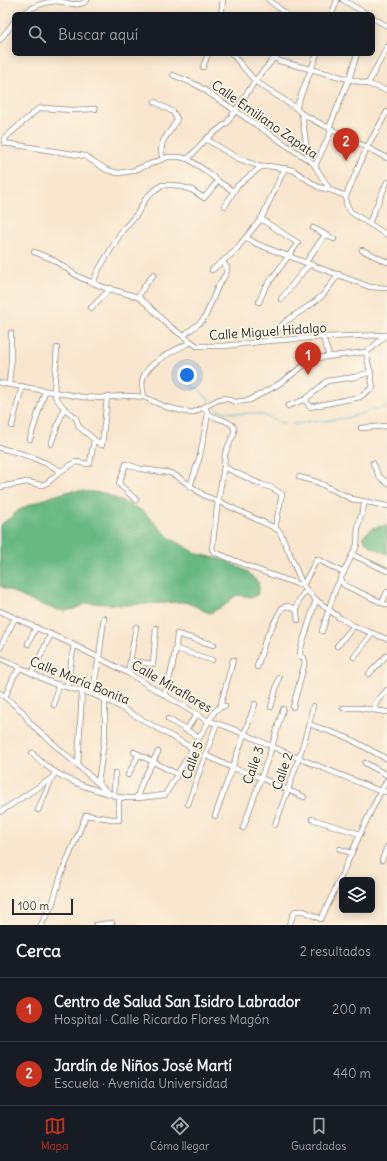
<!DOCTYPE html>
<html lang="es">
<meta charset="utf-8">
<style>
body{margin:0;font-family:Delius,sans-serif;background:#242831;color:#f1f3f6}
.controls{position:absolute;right:12px;bottom:12px;display:grid;overflow:hidden;border-radius:6px;box-shadow:0 2px 10px #0003}
.controls button{width:36px;height:36px;display:grid;place-items:center;padding:0;border:0;border-bottom:1px solid #363941;background:#171b24;color:#f1f3f6;font:20px sans-serif}
.scale{position:absolute;left:12px;bottom:10px;width:61px;box-sizing:border-box;padding-left:4px;border:2px solid #2b2b2b;border-top:0;font-size:11px;line-height:14px;white-space:nowrap;color:#2b2b2b;-webkit-text-stroke:3px #fcf5e5;paint-order:stroke}
.you{position:absolute;left:187px;top:375px;width:14px;height:14px;margin:-10px;border:3px solid #fff;border-radius:50%;background:#1a73e8;box-shadow:0 0 0 6px #1a73e833}
.badge{display:grid;place-items:center;width:26px;height:26px;border-radius:50%;background:#c8321e;color:#fff;font-size:13px;font-weight:700}
.pin{position:absolute;translate:-50% -33px;filter:drop-shadow(0 1px 2px #0008)}
.pin::after{content:'';position:absolute;top:21px;width:14px;height:12px;background:inherit;clip-path:polygon(0 0,100% 0,50% 100%)}
.list{margin:0;padding:0;list-style:none}
h2{display:flex;justify-content:space-between;align-items:center;height:52px;margin:0;padding:0 16px;font-size:17px}
h2 small{font-size:13px;font-weight:400;color:#9ea1a6}
.list li{display:grid;grid-template-columns:26px 1fr auto;gap:12px;align-items:center;box-sizing:border-box;height:64px;padding:0 16px;border-top:1px solid #363941}
.list b{display:block;font-size:15px;white-space:nowrap}
.list p{margin:0;font-size:13px;white-space:nowrap;color:#9ea1a6}
.list em{font-size:13px;font-style:normal;color:#9ea1a6}
.icon{flex:none;width:22px;height:22px;fill:none;stroke:currentColor;stroke-width:2;stroke-linecap:round;stroke-linejoin:round}
.map{position:relative;flex:none;width:387px;height:925px;overflow:hidden}
.search{position:absolute;background:#171b24;box-shadow:0 2px 10px #0003;left:12px;right:12px;top:12px;height:44px;display:flex;align-items:center;gap:10px;box-sizing:border-box;padding:0 14px;border-radius:6px;color:#9ea1a6;font-size:15px}
.sheet{height:180px;background:#171b24}
nav{display:flex;justify-content:space-around;align-items:center;box-sizing:border-box;height:56px;border-top:1px solid #363941;background:#171b24;font-size:11px;color:#9ea1a6}
nav a{display:grid;justify-items:center;gap:2px}
nav .on{color:#c8321e}
.map>svg:first-child{display:block}
</style>
<div class="map">
<svg width="387" height="925" viewBox="0 0 387 925">
<rect width="100%" height="100%" fill="#fcf5e5"/>
<filter id="ink" filterUnits="userSpaceOnUse"><feTurbulence type="fractalNoise" baseFrequency=".025" numOctaves="2"/><feDisplacementMap in="SourceGraphic" scale="8" xChannelSelector="R" yChannelSelector="G"/><feConvolveMatrix kernelMatrix="1 2 1 2 8 2 1 2 1" color-interpolation-filters="sRGB"/></filter>
<filter id="wash" filterUnits="userSpaceOnUse"><feTurbulence type="fractalNoise" baseFrequency=".012" numOctaves="4" result="noise"/><feDisplacementMap in="SourceGraphic" scale="16" xChannelSelector="R" yChannelSelector="G"/><feGaussianBlur stdDeviation="0.9" result="paint"/><feColorMatrix in="noise" values="0 0 0 0 0 0 0 0 0 0 0 0 0 0 0 0 0 1.4 0 .05"/><feComposite in="paint" operator="in"/></filter>
<g filter="url(#wash)">
<rect width="100%" height="100%" fill="#f8e6ce"/>
<!-- forest -->
<g fill="#68b883" stroke="#4a7257">
<path d="M71,491H81L104,493L143,511L170,538L179,543L198,554L225,560L248,572L258,582L259,589L257,595L251,597L238,595L235,596L225,605L210,613C200,610 193,603 182,602L125,605L87,603L74,609L65,611L57,610L34,602L0,586V526C3,521 9,520 12,516C22,505 55,495 71,491Z"/>
<path d="M387,525V554C379,550 365,546 363,536L373,528Z"/>
</g>
<g fill="none" stroke-linecap="round" stroke-linejoin="round">
<!-- stream -->
<g stroke="#4fbcc9" stroke-width="1">
<path d="M189,385L198,388L210,401"/>
<path d="M213,405L217,409L226,412L243,414L250,413L264,415L282,423L297,424L312,421H323L347,418L372,410L385,408L387,405"/>
</g>
</g>
</g>
<g filter="url(#ink)">
<g fill="none" stroke-linecap="round" stroke-linejoin="round">
<!-- minor casing -->
<g stroke="#92887c" stroke-width="6">
<g id="minor">
<path d="M269,0L286,14"/>
<path d="M343,0L367,14"/>
<path d="M23,14C32,7 44,2 56,1C66,1 78,9 87,0"/>
<path d="M221,14L223,0"/>
<path d="M332,14L337,0"/>
<path d="M373,18L387,26"/>
<path d="M0,40L14,22"/>
<path d="M232,54L255,81L296,108L302,114L387,158"/>
<path d="M271,54L279,61L368,84L387,90"/>
<path d="M203,67L208,54"/>
<path d="M173,75L197,85L301,155L313,163L330,190L346,196"/>
<path d="M368,84L387,47"/>
<path d="M155,102L173,112L177,119C172,133 156,140 163,159"/>
<path d="M296,108L317,54"/>
<path d="M387,112L367,147L346,196V204L351,212L387,235"/>
<path d="M302,114L308,158"/>
<path d="M329,128L349,79L357,54"/>
<path d="M206,139L239,159L261,167"/>
<path d="M4,143L85,156L107,170L118,173L132,171L168,157H180L188,159L206,171L218,181L233,191"/>
<path d="M4,143L6,137L38,109L43,108L71,110L95,109"/>
<path d="M188,159L206,139L227,123L255,81L274,58"/>
<path d="M315,166L332,129"/>
<path d="M225,206L237,186L261,167L269,166L293,170L318,187L330,190"/>
<path d="M369,223L387,182"/>
<path d="M313,228L334,239"/>
<path d="M246,237L255,243L267,248L370,287L387,288"/>
<path d="M362,250L387,262"/>
<path d="M34,252L52,259L79,277L103,287L138,297L147,304L168,325L197,346H224L267,341L323,337L386,335"/>
<path d="M306,262L325,235"/>
<path d="M212,270L234,252L261,219L285,168"/>
<path d="M93,282L99,269L122,231L137,214L145,200L151,193L162,185H175L192,190L204,198L218,181"/>
<path d="M138,297L145,285L154,274"/>
<path d="M281,299L305,269L311,264"/>
<path d="M259,302L265,288L298,243L261,219"/>
<path d="M91,308L111,288"/>
<path d="M183,336L202,321L206,315L218,286L226,274L227,268L223,262"/>
<path d="M323,337L329,356"/>
<path d="M267,341L286,321L312,304L323,295L339,274"/>
<path d="M57,348L54,392L56,398L64,408L76,418L79,427L101,445H102L107,398"/>
<path d="M0,383L82,397L99,398L123,396H134L144,397L166,407L192,413L218,400L225,398L236,402L250,400L279,384L306,364L318,358L366,352L371,349L386,335"/>
<path d="M9,383L11,363V333"/>
<path d="M144,397C143,391 141,384 143,378C148,362 177,349 191,342"/>
<path d="M306,399L308,404L310,407L360,397L373,387L366,352"/>
<path d="M288,406L306,399L327,381L355,377L371,372"/>
<path d="M205,407L208,414C216,419 228,419 234,427V433L225,454L224,467L218,501L212,549L214,552L258,570L303,586"/>
<path d="M12,426L22,386"/>
<path d="M361,428L387,426"/>
<path d="M30,439L45,391"/>
<path d="M51,444L64,408"/>
<path d="M0,448C23,453 40,459 61,471"/>
<path d="M373,463L379,476L387,483"/>
<path d="M224,467L260,484L272,488L282,494L275,528"/>
<path d="M299,477L317,482L352,499L387,506"/>
<path d="M190,486L200,456L208,414"/>
<path d="M0,487L27,482L42,485L47,483L61,471L76,462L89,464L90,463L94,440"/>
<path d="M136,500L119,484L126,464L141,469L170,473L178,477L205,496L218,501L275,528L280,532L289,552L303,586L316,600L340,618L354,626L387,639"/>
<path d="M353,555L387,571"/>
<path d="M341,579L344,585L387,605"/>
<path d="M303,585L317,559L344,573"/>
<path d="M382,603L387,592"/>
<path d="M0,611L74,645L128,673L208,721C230,726 251,737 271,746C306,762 342,775 377,790L387,792"/>
<path d="M298,620C295,608 297,599 307,590"/>
<path d="M322,631L335,590L357,545L358,526L365,502"/>
<path d="M28,644L36,627"/>
<path d="M337,646L354,626"/>
<path d="M0,648L15,618"/>
<path d="M176,649L212,660"/>
<path d="M354,657L372,634"/>
<path d="M0,658L52,683L92,694L113,703L192,748"/>
<path d="M131,661L153,664L156,628"/>
<path d="M257,667L266,638L282,608L287,606L296,609"/>
<path d="M32,673L51,634"/>
<path d="M128,673L136,627"/>
<path d="M369,674L387,655"/>
<path d="M67,686L74,645"/>
<path d="M0,693L23,712L30,723L109,793"/>
<path d="M92,694L99,658L104,618"/>
<path d="M164,695C171,675 176,655 177,634L214,645"/>
<path d="M5,697L14,676L20,668"/>
<path d="M54,705L58,684"/>
<path d="M220,707L233,660"/>
<path d="M271,707L279,678"/>
<path d="M293,707L305,662L304,658L300,656V651L316,600"/>
<path d="M343,708H360L387,712"/>
<path d="M374,710L377,701L387,690"/>
<path d="M168,719L198,737"/>
<path d="M309,724L348,738L387,759"/>
<path d="M186,730L197,714"/>
<path d="M134,752L177,774"/>
<path d="M32,753C52,775 79,786 107,793C111,794 115,796 119,797C133,800 150,796 165,795L215,711L220,707L225,706"/>
<path d="M205,755L233,768L254,775L304,797"/>
<path d="M365,763L387,775"/>
<path d="M78,765L82,691"/>
<path d="M128,775L139,754"/>
<path d="M98,783L105,735V700"/>
<path d="M114,796L115,773"/>
<path d="M137,797L143,780L158,752"/>
<path d="M188,804L217,723"/>
<path d="M38,810L52,778"/>
<path d="M0,812L52,778L55,773"/>
<path d="M215,816L255,704"/>
<path d="M312,819L360,834"/>
<path d="M275,825C289,786 305,746 313,706"/>
<path d="M243,828L272,747L283,709"/>
<path d="M340,849L351,853"/>
<path d="M382,860L387,847"/>
<path d="M41,925L52,905L61,875L86,815L119,820V797"/>
<path d="M96,925L112,923"/>
<path d="M289,925L295,911H304L321,919C344,873 362,825 387,780"/>
</g>
</g>
<!-- minor -->
<use href="#minor" stroke="#fff" stroke-width="4.5"/>
</g>
</g>
<g text-anchor="middle" stroke-width="3.5" stroke-linejoin="round" paint-order="stroke">
<!-- street labels -->
<g font-size="13" fill="#2b2b2b" stroke="#fcf5e5">
<text transform="translate(265 119) rotate(35)" y="5">Calle Emiliano Zapata</text>
<text transform="translate(268 331) rotate(-4)" y="5">Calle Miguel Hidalgo</text>
<text transform="translate(80 680) rotate(22)" y="5">Calle María Bonita</text>
<text transform="translate(172 686) rotate(30)" y="5">Calle Miraflores</text>
<text transform="translate(192 760) rotate(-70)" y="5">Calle 5</text>
<text transform="translate(253 765) rotate(-71)" y="5">Calle 3</text>
<text transform="translate(282 771) rotate(-71)" y="5">Calle 2</text>
</g>
</g>
</svg>
<div class="controls">
<button><svg class="icon" aria-label="layers" viewBox="0 0 24 24"><path d="M12 4l9 5-9 5-9-5zM3 14l9 5 9-5"/></svg></button>
</div>
<div class="scale">100 m</div>
<div class="you"></div>
<div class="pin badge" style="left:308px;top:375px">1</div>
<div class="pin badge" style="left:346px;top:161px">2</div>
<div class="search"><svg class="icon" aria-label="search" viewBox="0 0 24 24"><circle cx="10" cy="10" r="6"/><path d="M15 15l6 6"/></svg>Buscar aquí</div>
</div>
<section class="sheet">
<h2>Cerca<small>2 resultados</small></h2>
<ul class="list">
<li><span class="badge">1</span><div><b>Centro de Salud San Isidro Labrador</b><p>Hospital · Calle Ricardo Flores Magón</p></div><em>200 m</em></li>
<li><span class="badge">2</span><div><b>Jardín de Niños José Martí</b><p>Escuela · Avenida Universidad</p></div><em>440 m</em></li>
</ul>
</section>
<nav>
<a class="on"><svg class="icon" aria-label="map" viewBox="0 0 24 24"><path d="M3 6l6-2 6 2 6-2v14l-6 2-6-2-6 2zM9 4v14M15 6v14"/></svg>Mapa</a>
<a><svg class="icon" aria-label="directions" viewBox="0 0 24 24"><path d="M12 3l9 9-9 9-9-9zM9 14v-3h6M13 9l2 2-2 2"/></svg>Cómo llegar</a>
<a><svg class="icon" aria-label="saved" viewBox="0 0 24 24"><path d="M7 4h10v16l-5-4-5 4z"/></svg>Guardados</a>
</nav>
